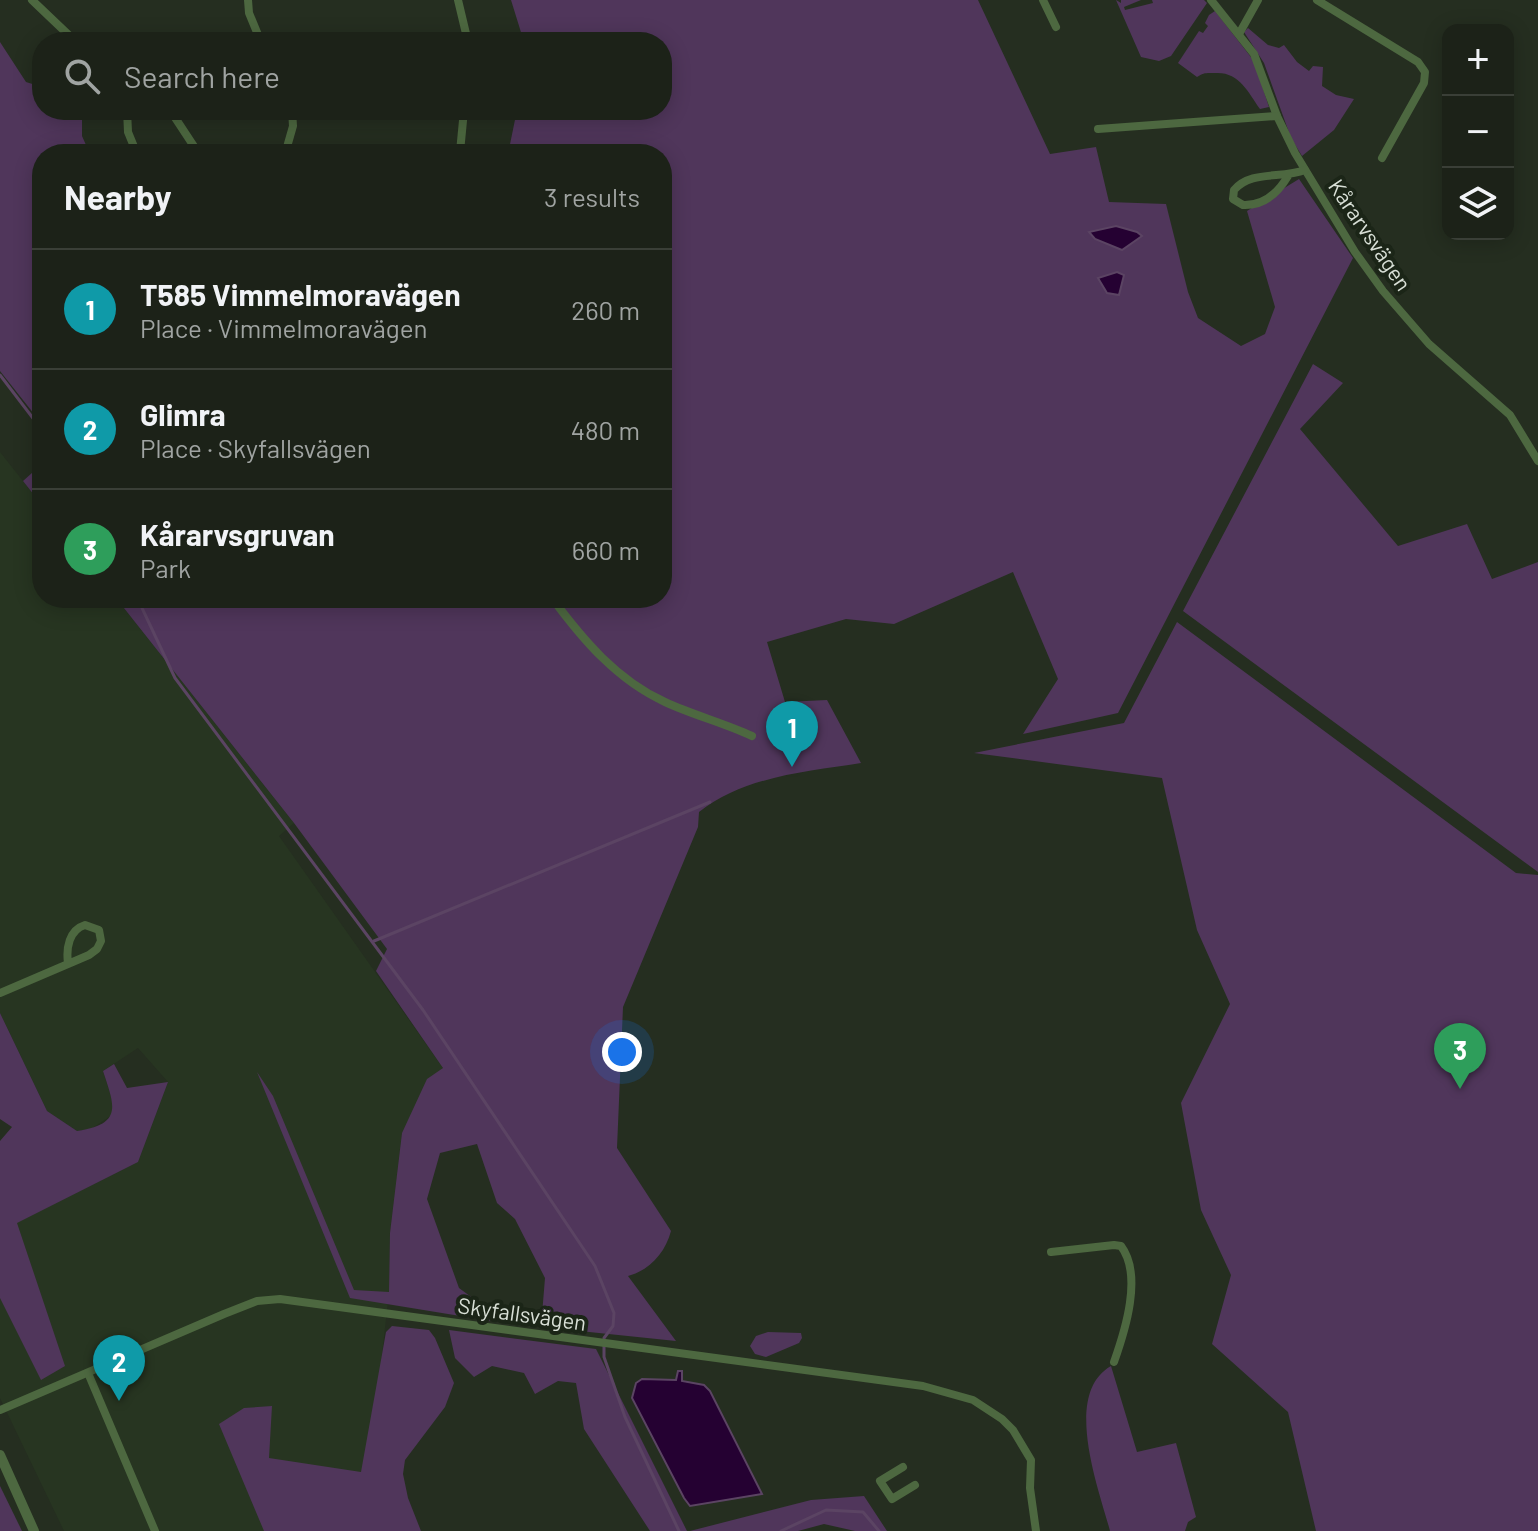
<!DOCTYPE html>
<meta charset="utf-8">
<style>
body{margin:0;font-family:Barlow,sans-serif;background:#292f25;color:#f1f3f6}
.controls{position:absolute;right:24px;top:24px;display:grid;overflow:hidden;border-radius:16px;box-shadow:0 4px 20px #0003}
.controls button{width:72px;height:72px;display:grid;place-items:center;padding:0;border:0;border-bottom:2px solid #3a3f37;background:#1c2218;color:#f1f3f6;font:40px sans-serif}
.you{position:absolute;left:622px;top:1052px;width:28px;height:28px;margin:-20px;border:6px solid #fff;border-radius:50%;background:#1a73e8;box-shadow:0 0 0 12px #1a73e833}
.badge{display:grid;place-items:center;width:52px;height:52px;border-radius:50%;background:#da9af6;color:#fff;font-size:26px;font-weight:700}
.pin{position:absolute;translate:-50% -66px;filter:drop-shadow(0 2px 4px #0008)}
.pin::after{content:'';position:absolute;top:42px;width:28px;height:24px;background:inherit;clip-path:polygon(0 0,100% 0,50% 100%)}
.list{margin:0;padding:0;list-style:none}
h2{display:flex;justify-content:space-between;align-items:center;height:104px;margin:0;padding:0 32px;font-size:34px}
h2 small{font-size:26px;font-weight:400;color:#a0a4a2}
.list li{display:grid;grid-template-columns:52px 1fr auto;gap:24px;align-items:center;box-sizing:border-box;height:120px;padding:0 32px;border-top:2px solid #3a3f37}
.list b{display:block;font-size:30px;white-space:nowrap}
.list p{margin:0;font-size:26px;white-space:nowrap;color:#a0a4a2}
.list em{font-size:26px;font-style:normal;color:#a0a4a2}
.icon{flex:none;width:44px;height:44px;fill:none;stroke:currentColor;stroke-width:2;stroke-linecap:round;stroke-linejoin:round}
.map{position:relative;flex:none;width:1538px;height:1531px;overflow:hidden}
.search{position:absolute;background:#1c2218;box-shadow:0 4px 20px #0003;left:32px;top:32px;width:640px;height:88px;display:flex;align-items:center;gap:20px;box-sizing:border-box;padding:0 28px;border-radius:32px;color:#a0a4a2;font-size:30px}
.panel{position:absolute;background:#1c2218;box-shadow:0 4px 20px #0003;left:32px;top:144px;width:640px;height:464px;border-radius:32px}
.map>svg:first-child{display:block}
</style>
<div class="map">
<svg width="1538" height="1531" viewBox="0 0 1538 1531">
<rect width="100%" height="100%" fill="#252e20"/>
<!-- built -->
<path fill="#273521" d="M0,452L42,505V598H116L294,823L279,836L443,1068L402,1133L390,1233L389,1292L368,1481L269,1531H64L0,1398V1257L16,1223L138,1162L168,1082L138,1048L103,1071L114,1106L112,1115L91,1129L77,1131L47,1111L0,1013Z"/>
<!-- green -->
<g fill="#50365b">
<path d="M511,0H978L1050,154L1096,147L1109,202L1166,204L1188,292L1198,318L1241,346L1265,334L1275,307L1247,211L1299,179L1353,258L1118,713L1023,734L1058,679L1013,572L894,624L846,619L767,642L785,702L827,700L861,763C805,772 745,776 699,812L698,827L623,1007L617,1148L671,1231C665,1253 650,1270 628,1276L676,1341L541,1327L545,1278L515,1219L497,1203L477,1144L440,1153L427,1199L459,1288L478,1302L497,1322L350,1298L257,1072L273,1096L354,1290L389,1292L390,1233L402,1133L427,1079L443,1068L376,971L387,949L294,823L116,598H662V154H508L517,110H662V42H524Z"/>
<path d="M1116,0L1121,3V0H1141L1124,7L1125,10L1153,3L1152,0H1204L1207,3L1171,56L1159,61L1141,57Z"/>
<path d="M1215,11L1254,61L1269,107L1260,109C1248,92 1239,72 1216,73C1207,73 1204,72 1197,77L1178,63L1199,31L1203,33L1208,26L1205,23L1209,15Z"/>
<path d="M1248,28L1268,45L1279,48L1284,45L1297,62L1309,71L1313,66L1323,67L1322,86L1336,95L1354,99L1334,130L1302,156L1291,138L1264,63L1244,32Z"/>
<path d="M0,42L26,82L42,87V110H82V136L90,154H42V424L0,371Z"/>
<path d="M1313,364L1343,383L1300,429L1398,546L1467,524L1492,579L1538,562V872L1183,611Z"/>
<path d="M42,464V505L23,481Z"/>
<path d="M1177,622L1516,873L1538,875V1531H1316L1288,1412L1212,1344L1231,1275L1201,1210L1181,1103L1230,1004L1197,930L1162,778L974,753L1124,723Z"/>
<path d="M0,1013L47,1111L77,1131C124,1124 114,1105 103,1071L114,1064L127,1088L168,1082L138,1162L17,1223L65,1366L41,1380L0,1298V1141L12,1127L0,1119Z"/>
<path d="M392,1326L429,1330L435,1338L454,1383L445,1407L405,1460L403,1474L408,1498L421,1531H264L219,1424L244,1408L272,1406L269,1458L361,1472L386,1332Z"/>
<path d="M449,1330L596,1349L687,1531H650L584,1429L576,1383L558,1381L535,1394L524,1373L492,1366L474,1377L455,1358Z"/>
<path d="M768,1332L801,1333L802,1338L799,1343L766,1357L755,1354L750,1346L756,1336Z"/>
<path d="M1111,1366L1137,1452L1176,1443L1196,1517L1188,1522L1185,1531H1110C1099,1489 1062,1394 1111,1366Z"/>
<path d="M0,1486L22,1531H0Z"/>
<path d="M864,1496L887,1531H855L824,1524L798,1531H690L811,1500Z"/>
</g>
<!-- water -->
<g fill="#250132" stroke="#5b4463" stroke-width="2">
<path d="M1116,226L1137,232L1142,236L1122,250L1095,239L1089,232Z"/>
<path d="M1117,272L1124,275L1119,295L1107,293L1098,278Z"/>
<path d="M678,1371H682V1381L704,1385L710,1391L762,1494L690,1506L684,1498L632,1398L636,1383L642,1379L676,1380Z"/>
</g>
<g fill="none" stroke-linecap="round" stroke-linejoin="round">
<!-- stream -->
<g stroke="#5b4463" stroke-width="3">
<path d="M0,375L42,430"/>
<path d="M144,598L142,608L175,678L423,1010L595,1266L614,1313L613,1326L604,1338V1357L625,1417L679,1531"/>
<path d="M374,941L710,802"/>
<path d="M781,1531L826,1510L863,1512L879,1531"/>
</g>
<!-- minor -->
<g stroke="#4d6840" stroke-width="8">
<path d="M32,0L76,42"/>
<path d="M248,0L249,13L261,42"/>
<path d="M458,0L468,42"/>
<path d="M1043,0L1056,27"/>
<path d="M1211,0L1254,54L1277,116L1295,153L1355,252L1383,291L1429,344L1510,415L1538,461"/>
<path d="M1317,0L1418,62L1425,72L1424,83L1382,158"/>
<path d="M1239,34L1258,0"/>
<path d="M127,110L128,132L137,154"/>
<path d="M170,110L199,154"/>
<path d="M1098,129L1277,116"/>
<path d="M460,152L464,110"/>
<path d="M285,154L293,126L292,110"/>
<path d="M1288,176C1278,193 1264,206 1243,205L1233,199L1234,190C1251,170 1281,179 1305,170"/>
<path d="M552,598C583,640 617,680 665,702C693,715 724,723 752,736"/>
<path d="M0,993L89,955L97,949L101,941L99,930L85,925C69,930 66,948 68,963"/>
<path d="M1051,1252L1114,1245L1121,1246C1143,1275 1125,1331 1114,1362"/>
<path d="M88,1373L155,1531"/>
<path d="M0,1410L224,1314L257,1301L280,1299L923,1386L973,1400L1002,1419L1013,1430L1031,1460L1030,1488L1036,1531"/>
<path d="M903,1467L880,1481L892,1499L915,1485"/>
</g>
<!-- tertiary -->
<path stroke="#4d6840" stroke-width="10" d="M0,1455L34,1531"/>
</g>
<g text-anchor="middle" stroke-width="8" stroke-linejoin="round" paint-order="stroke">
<!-- street labels -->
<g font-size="22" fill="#d8dfd6" stroke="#1b2517">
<text transform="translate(1370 235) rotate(56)" y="8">Kårarvsvägen</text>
<text transform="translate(522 1314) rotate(8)" y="8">Skyfallsvägen</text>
</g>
</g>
</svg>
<div class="controls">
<button>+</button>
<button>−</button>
<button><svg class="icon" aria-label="layers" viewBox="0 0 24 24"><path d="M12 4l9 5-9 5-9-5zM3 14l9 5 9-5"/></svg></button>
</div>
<div class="you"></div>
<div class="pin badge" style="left:792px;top:767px;background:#0f9aa8">1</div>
<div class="pin badge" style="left:119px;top:1401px;background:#0f9aa8">2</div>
<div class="pin badge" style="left:1460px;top:1089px;background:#2e9e5b">3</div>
<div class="search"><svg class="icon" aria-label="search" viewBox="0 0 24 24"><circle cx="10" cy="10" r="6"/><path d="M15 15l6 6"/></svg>Search here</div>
<section class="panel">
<h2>Nearby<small>3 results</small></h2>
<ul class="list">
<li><span class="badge" style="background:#0f9aa8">1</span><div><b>T585 Vimmelmoravägen</b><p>Place · Vimmelmoravägen</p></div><em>260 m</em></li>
<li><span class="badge" style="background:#0f9aa8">2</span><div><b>Glimra</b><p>Place · Skyfallsvägen</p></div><em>480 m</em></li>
<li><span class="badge" style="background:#2e9e5b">3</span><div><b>Kårarvsgruvan</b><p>Park</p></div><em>660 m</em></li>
</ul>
</section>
</div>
